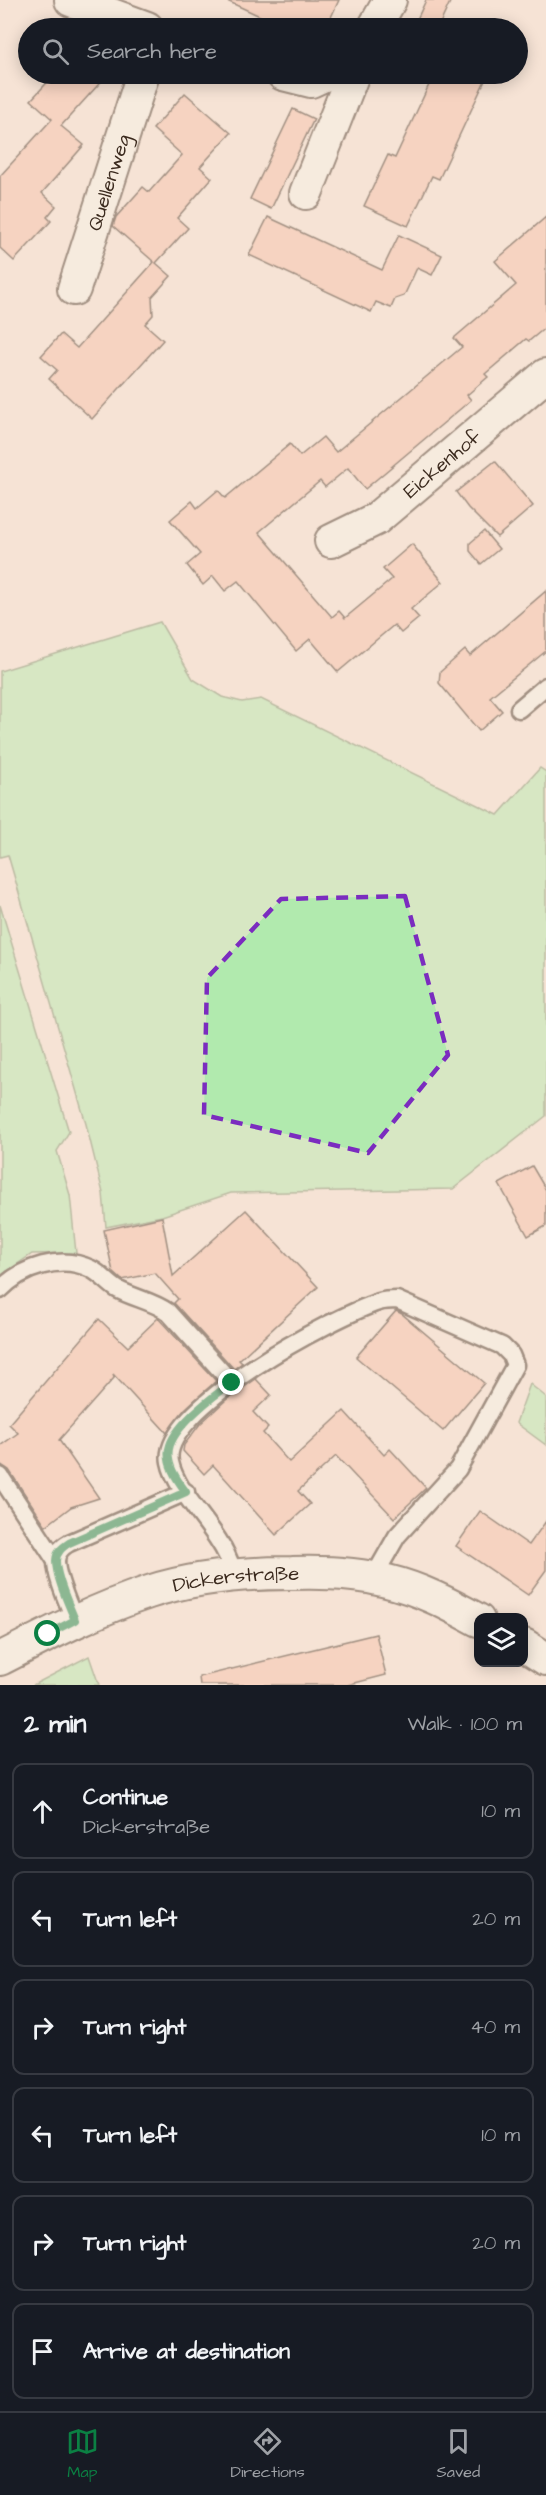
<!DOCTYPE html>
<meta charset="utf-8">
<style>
body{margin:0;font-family:"Architects Daughter",sans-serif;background:#242831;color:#f1f3f6}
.controls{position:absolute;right:18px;bottom:18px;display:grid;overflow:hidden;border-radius:12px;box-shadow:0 3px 15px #0003}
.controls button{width:54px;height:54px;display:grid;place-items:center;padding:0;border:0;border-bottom:2px solid #363941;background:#171b24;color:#f1f3f6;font:30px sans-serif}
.stop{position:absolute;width:18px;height:18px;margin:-14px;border:4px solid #0b8043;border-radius:50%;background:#fff}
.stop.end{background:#0b8043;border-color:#fff;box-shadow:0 2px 6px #0008}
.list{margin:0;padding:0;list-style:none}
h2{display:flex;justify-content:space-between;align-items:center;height:78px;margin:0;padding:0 24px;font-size:26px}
h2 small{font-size:20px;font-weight:400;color:#9ea1a6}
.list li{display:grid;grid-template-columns:39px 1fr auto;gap:18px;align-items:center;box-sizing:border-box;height:96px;margin:0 12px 12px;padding:0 12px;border:2px solid #363941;border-radius:12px}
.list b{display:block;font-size:22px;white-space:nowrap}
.list p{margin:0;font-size:20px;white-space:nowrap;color:#9ea1a6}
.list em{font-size:20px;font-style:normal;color:#9ea1a6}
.icon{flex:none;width:33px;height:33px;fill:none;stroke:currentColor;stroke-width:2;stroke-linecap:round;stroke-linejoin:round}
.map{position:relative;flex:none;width:546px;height:1685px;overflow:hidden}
.search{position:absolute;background:#171b24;box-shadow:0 3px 15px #0003;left:18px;right:18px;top:18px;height:66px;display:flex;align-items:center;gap:15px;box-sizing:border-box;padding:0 21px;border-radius:33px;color:#9ea1a6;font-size:22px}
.sheet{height:726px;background:#171b24}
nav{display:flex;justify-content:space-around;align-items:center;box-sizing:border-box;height:84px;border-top:2px solid #363941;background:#171b24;font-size:16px;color:#9ea1a6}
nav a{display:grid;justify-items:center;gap:3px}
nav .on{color:#0b8043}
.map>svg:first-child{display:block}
</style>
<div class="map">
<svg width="546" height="1685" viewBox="0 0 546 1685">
<rect width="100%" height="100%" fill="#f6e3d5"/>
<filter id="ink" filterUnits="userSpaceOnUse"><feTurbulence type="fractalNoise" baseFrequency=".0167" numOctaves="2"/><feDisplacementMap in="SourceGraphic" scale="12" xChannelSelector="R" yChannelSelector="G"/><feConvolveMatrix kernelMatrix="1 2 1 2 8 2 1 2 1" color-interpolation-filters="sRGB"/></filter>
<g filter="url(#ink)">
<!-- green -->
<g fill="#b1eaae" stroke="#768a66" stroke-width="1.5">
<path d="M160,622L193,679L222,697L242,702L261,699L498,815L540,768L546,772V1116L453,1189L231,1193L162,1216L106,1227L103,1193L86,1124L8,855L0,857V671Z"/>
<path d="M0,905L69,1132L57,1151L70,1195L76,1253L32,1254L0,1276Z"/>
<path d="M530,1384L546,1397V1445L516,1423Z"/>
<path d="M89,1656L99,1685H33Z"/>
</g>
<!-- building -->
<g fill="#f5bfa8" stroke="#3b2a1e" stroke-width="1.5">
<path d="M225,0H339L326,28H303L286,21L284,27Z"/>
<path d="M426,0H451L438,28H413Z"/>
<path d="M55,74H108L61,126L84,145L42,193L56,206L47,217L51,221L14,261L0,248V176L52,119L31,100Z"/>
<path d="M434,74H488L439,179L432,176L408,226L364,206L388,155L395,158Z"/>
<path d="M185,93L231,133L200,167L212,178L177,218L188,228L156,263L171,276L152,297L153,315L145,324L163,340L92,419L49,379L57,370L41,356L61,334L77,348L154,262L113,226L116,217L143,187L149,192L182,155L153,129Z"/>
<path d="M293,109L314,119L271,209L250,199Z"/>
<path d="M268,217L382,270L399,235L442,255L432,275L417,268L404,296L395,299L391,308L376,302L371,312L249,255Z"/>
<path d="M546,217V327L529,341L526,339L485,374L488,377L467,395L471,400L365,489L348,468L325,487L320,481L259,532L332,617L339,611L345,618L392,579L383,569L412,544L443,582L411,609L419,618L401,633L394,625L338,672L310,639L296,651L238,581L225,591L213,576L203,585L187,565L200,554L170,520L192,501L197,508L218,490L225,498L290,444L300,456L323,437L336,452L462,347L454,338L516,285L495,261Z"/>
<path d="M495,461L533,506L497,537L468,508L456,492Z"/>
<path d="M484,531L499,549L481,564L470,551V543Z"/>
<path d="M546,591V651L490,697L502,711L479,731L439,683L440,672L465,650L470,656Z"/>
<path d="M532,1166L546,1190V1226L528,1236L499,1184Z"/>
<path d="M246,1210L318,1287L239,1360L242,1363L234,1369L174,1303L178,1299L155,1273L122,1280L113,1272L104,1230L162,1217L173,1276Z"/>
<path d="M396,1311L402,1314L484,1383L443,1431L356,1357Z"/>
<path d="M158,1318L216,1381L185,1409L167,1433L113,1374L114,1378L59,1440L99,1498L71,1507L46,1526L9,1470L0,1464V1446L18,1433L9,1424L99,1319L128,1347Z"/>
<path d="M256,1379L271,1395L253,1412L268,1428L263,1433L289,1462L344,1411L384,1455L390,1449L426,1488L394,1518L336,1456L298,1491L310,1504L276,1535L213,1465L204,1474L183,1451L184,1445L200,1424L226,1400Z"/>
<path d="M480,1511L529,1545L546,1521V1570L528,1595L456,1546Z"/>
<path d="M376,1634L386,1675L347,1685H200L199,1677Z"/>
</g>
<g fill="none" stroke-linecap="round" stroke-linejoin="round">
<!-- service casing -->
<g stroke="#3b2a1e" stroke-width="21">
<g id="service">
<path d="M519,709L546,686"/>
<path d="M0,1290C22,1267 61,1254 91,1269C101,1274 108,1283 117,1289C133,1298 153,1301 168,1312L232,1383"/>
<path d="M0,1476L56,1561"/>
<path d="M235,1576C231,1565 227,1553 220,1543C206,1519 175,1488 170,1462C159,1409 335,1316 379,1302C385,1300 391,1300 397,1300L502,1346L511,1355L515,1365L458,1469L397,1536L373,1578"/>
<path d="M75,1621C69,1605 56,1578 56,1561C56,1552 62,1547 69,1543L186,1492"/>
</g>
</g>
<!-- minor casing -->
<g stroke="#3b2a1e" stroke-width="36">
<g id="minor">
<path d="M71,0L147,28"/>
<path d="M374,28L390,0"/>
<path d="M283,74L311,81L326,74"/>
<path d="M306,193L353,74"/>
<path id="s1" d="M74,289L143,74"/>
<path id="s2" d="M331,541L376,519L546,375"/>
<path d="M524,1645L546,1659"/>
<path id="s3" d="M0,1659C49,1634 97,1609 149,1592C195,1577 245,1573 292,1573C324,1572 356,1573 387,1581C420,1589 449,1604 478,1620"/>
</g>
</g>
<!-- service -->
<use href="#service" stroke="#f7f3e8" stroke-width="16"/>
<!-- minor -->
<use href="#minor" stroke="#f7f3e8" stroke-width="32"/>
</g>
</g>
<g fill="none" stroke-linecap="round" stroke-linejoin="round" filter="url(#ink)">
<!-- route -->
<path stroke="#0b8043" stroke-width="8" d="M48,1634L75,1620C69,1605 56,1578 56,1561C56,1552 63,1547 69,1543L186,1492C177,1480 164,1462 170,1445C177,1424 213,1396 232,1383"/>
</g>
<!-- marked area -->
<path d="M0 0H546V1685H0ZM405,896L448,1055L368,1153L204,1115L207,978L281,899Z" fill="#f6e3d5" fill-opacity=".55" fill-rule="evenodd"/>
<path fill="none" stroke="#7b2cbf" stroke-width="4.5" stroke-dasharray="12 8" stroke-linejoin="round" d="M405,896L448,1055L368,1153L204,1115L207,978L281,899Z"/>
<g text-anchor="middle" stroke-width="4.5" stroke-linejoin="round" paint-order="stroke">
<!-- street labels -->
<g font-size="20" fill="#3b2a1e" stroke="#f7f3e8">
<text dy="7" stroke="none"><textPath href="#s1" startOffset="112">Quellenweg</textPath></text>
<text dy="7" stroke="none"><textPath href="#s2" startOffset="136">Eickenhof</textPath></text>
<text dy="7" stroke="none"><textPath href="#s3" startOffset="252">Dickerstraße</textPath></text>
</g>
</g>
</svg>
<div class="controls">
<button><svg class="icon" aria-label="layers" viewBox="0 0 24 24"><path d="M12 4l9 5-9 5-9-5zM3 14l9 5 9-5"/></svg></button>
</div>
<div class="stop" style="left:48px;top:1634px"></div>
<div class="stop end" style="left:232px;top:1383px"></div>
<div class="search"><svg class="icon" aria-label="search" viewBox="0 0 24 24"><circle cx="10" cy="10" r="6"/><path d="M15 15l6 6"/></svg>Search here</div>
</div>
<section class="sheet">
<h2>2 min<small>Walk · 100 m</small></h2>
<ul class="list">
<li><svg class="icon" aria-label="ahead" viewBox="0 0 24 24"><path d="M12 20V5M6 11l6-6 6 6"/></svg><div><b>Continue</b><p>Dickerstraße</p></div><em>10 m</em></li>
<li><svg class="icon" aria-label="left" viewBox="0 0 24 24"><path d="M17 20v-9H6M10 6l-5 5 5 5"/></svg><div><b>Turn left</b></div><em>20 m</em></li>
<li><svg class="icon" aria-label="right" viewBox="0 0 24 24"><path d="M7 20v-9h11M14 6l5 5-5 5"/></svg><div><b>Turn right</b></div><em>40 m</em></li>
<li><svg class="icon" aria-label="left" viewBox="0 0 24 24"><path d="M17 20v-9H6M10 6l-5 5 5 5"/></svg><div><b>Turn left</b></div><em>10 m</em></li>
<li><svg class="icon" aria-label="right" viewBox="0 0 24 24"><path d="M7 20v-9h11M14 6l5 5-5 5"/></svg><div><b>Turn right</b></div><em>20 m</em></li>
<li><svg class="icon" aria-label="arrive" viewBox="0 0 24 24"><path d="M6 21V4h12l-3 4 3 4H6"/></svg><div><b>Arrive at destination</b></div></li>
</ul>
</section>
<nav>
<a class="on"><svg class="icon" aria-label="map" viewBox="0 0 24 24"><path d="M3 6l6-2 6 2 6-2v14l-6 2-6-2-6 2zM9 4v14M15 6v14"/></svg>Map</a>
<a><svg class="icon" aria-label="directions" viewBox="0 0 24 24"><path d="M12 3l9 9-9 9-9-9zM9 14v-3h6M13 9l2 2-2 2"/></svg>Directions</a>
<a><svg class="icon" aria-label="saved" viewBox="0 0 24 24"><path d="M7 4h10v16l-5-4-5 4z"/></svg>Saved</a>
</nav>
